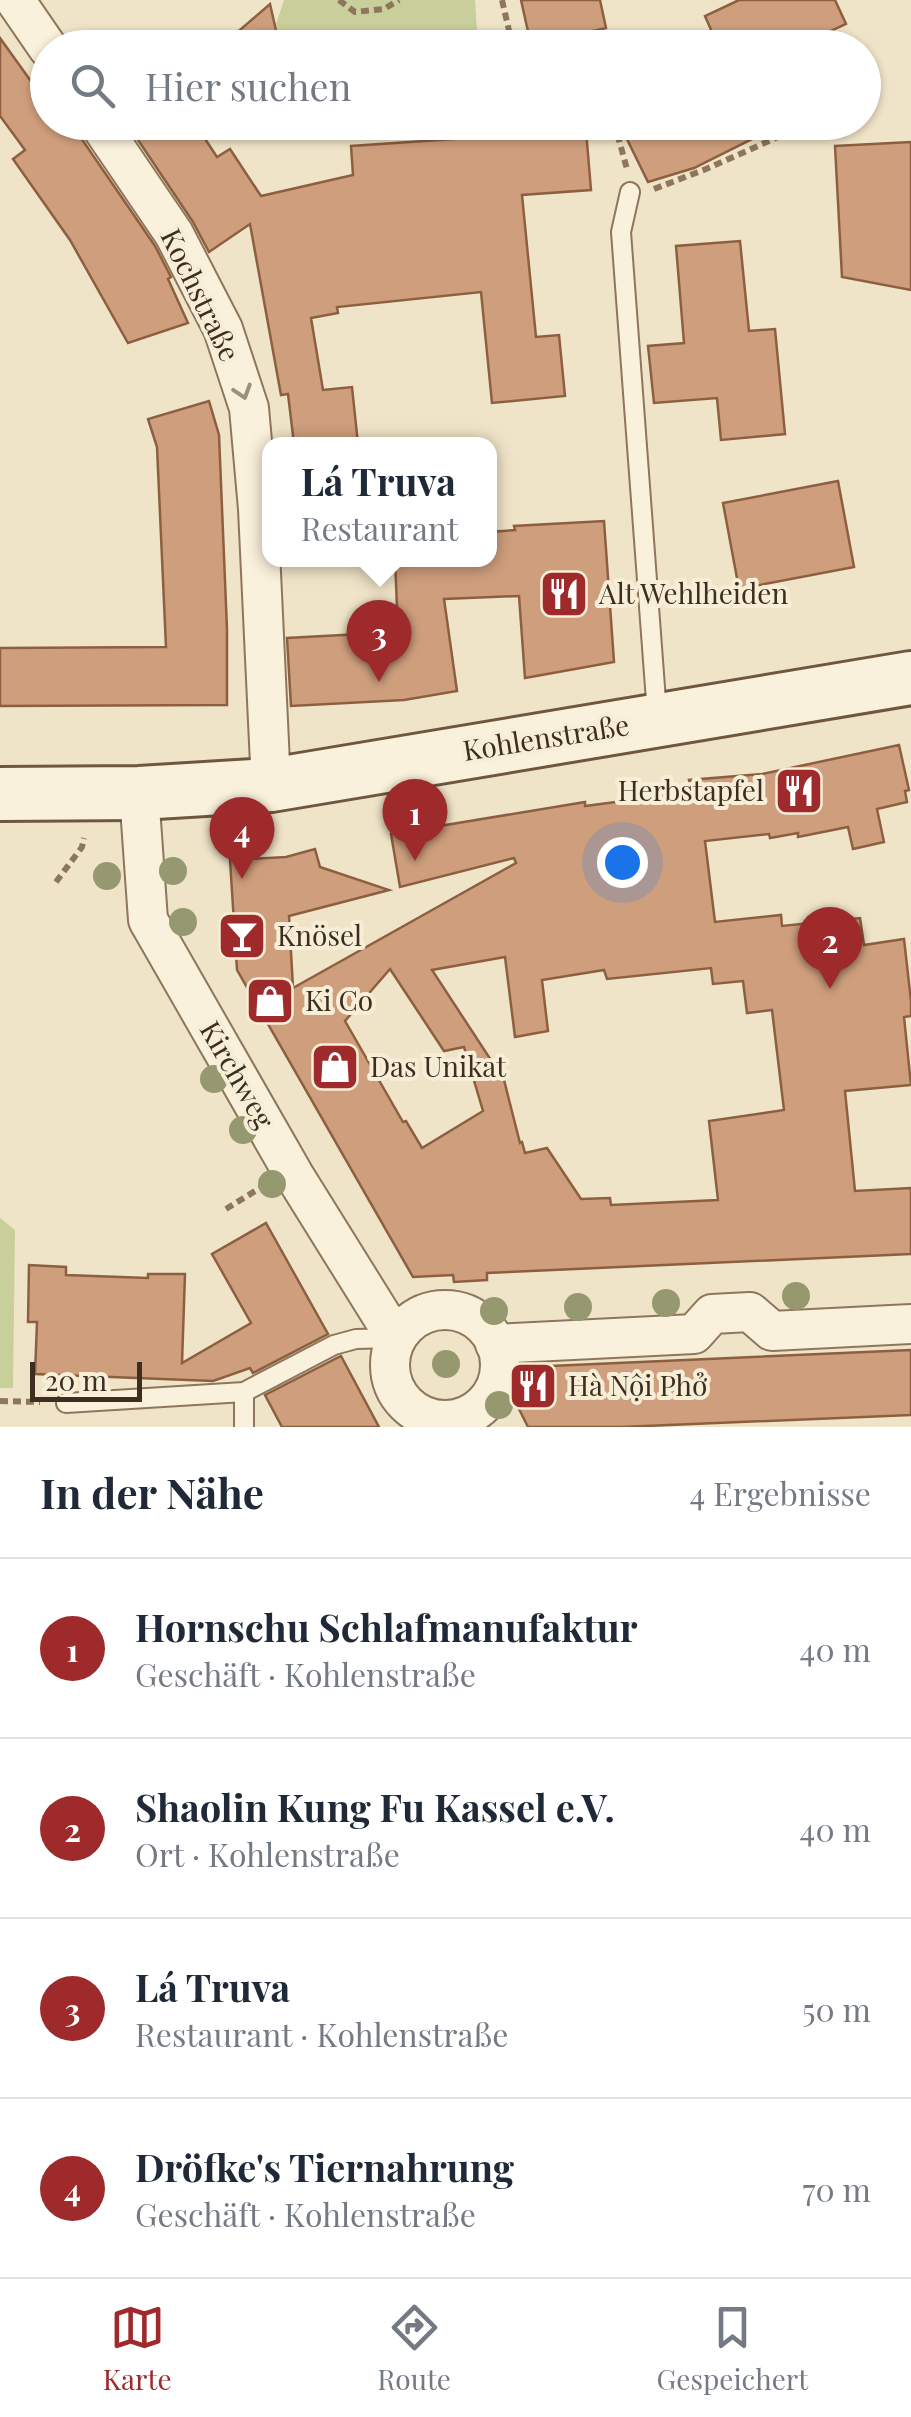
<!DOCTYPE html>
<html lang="de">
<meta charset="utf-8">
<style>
body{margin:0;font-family:"Playfair Display",serif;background:#f2f2f3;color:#1f2937}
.scale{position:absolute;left:30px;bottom:25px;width:112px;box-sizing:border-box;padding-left:10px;border:5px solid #3d2e20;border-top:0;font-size:28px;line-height:35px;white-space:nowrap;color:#3d2e20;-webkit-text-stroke:8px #f7eed8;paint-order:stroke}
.you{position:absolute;left:622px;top:862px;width:35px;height:35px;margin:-25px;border:8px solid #fff;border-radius:50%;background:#1a73e8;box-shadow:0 0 0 15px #1a73e833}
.badge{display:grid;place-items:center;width:65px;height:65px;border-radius:50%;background:#9e2a2b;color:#fff;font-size:32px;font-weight:700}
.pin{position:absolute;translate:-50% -82px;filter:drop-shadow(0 2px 5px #0008)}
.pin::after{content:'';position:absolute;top:52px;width:35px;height:30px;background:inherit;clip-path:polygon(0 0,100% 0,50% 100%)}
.popup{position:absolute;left:262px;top:437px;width:235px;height:130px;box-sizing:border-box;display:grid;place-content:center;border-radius:20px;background:#fff;filter:drop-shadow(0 2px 8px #0005);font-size:32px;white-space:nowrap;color:#747a83}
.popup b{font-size:38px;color:#1f2937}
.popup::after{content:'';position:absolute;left:50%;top:100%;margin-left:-20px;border:20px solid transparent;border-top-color:#fff}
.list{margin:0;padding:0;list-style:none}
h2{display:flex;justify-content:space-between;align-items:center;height:130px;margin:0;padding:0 40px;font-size:42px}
h2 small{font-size:32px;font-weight:400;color:#747a83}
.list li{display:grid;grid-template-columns:65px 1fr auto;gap:30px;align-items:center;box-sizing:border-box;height:180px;padding:0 40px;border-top:2px solid #e0e1e3}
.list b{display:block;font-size:38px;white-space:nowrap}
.list p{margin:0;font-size:32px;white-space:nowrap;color:#747a83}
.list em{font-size:32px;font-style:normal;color:#747a83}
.icon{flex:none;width:55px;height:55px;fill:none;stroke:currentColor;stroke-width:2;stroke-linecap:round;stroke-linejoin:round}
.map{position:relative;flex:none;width:911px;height:1427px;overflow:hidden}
.search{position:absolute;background:#fff;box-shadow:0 2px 8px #0004;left:30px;right:30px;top:30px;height:110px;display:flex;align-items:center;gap:25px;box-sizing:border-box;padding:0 35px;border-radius:55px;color:#747a83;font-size:38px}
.sheet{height:850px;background:#fff}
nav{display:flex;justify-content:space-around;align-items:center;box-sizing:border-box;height:140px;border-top:2px solid #e0e1e3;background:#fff;font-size:28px;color:#747a83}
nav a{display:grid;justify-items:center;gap:5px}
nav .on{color:#9e2a2b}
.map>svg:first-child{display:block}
</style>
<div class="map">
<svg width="911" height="1427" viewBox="0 0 911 1427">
<rect width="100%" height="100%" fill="#f0e4c8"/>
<!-- green -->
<g fill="#c9cf9b">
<path d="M284,0H475L478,47H281L276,24Z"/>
<path d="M0,1218L15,1230L13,1388H0Z"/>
</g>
<!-- building -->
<g fill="#cf9f7d" stroke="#8d5f41" stroke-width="2.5" fill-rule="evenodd">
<path d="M521,0H600L606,28L531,45Z"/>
<path d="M739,0H835L846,24L822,35L828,48H719L705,16Z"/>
<path d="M270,4L280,48H219Z"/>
<path d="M0,38L48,105V122H60L62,124L76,122L79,135L155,246L171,277L168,279L188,323L128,343L70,240L13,159L25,150L0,116Z"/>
<path d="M126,122H194L217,157L230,149L261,196L353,175L351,146L586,130L591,190L522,195L536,337L559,335L565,396L492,403L481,292L337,307L338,313L311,318L323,390L352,387L358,444H294L288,394L281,395L250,224L209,252L193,222Z"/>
<path d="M623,122H786L694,168L648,182L621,127H625Z"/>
<path d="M911,142V290L842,277L835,146Z"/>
<path d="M740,241L749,331L775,329L785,434L721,440L717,398L654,403L648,346L684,343L676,246Z"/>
<path d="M209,401L219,435L227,629V705L0,706V648L166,647L157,447L148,419Z"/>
<path d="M838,481L854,567L739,589L723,503Z"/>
<path d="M604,521L614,662L525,678L519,596L444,599L457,691L404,700L291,706L287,638L398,632L395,560H489V532L515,530L514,526Z"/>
<path d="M899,745L909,790L905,791L907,802L877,809L884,842L853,849L848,827L798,837V833L770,838L769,834L705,841L715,922L781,915L782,926L860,918L864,945L904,939L911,1001V1016L904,1017L911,1085L845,1091L855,1191L911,1188V1254L487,1273V1280L454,1282L453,1275L413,1277L237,970L230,860L286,857L315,849L320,867L389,890L289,916L293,988L516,863L514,858L400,887L391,834L585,802V806L692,792L689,780L762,774ZM505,957L515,1037L548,1031L542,980L604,970L607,979L711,968L713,984L743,981L747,1013L772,1010L784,1110L709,1121L718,1200L611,1205L610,1198L581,1199L547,1148L525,1153L522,1142L520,1143L504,1080L432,970ZM390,969L444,1051L464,1047L483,1111L422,1148L406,1121L403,1122L345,1021Z"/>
<path d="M266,1223L328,1334L253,1373L250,1368L213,1381L35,1374L37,1322H28L29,1265L66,1267V1275L148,1278V1274H185L182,1363L251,1323L212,1254Z"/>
<path d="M911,1350V1415L621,1427H528L512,1395L528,1367Z"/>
<path d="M341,1356L379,1427H282L265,1395Z"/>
</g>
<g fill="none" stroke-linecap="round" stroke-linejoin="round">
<!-- service casing -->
<g stroke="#8d765c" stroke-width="22">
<g id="service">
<path d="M630,192L621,232L657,714"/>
<path d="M244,1392V1427"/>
<path d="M66,1403L244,1392L334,1345L356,1339L396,1338"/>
</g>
</g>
<!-- minor casing -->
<g stroke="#8d765c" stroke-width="42">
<g id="minor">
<path d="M15,0L48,48"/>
<path d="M98,122L174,234L223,329L249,408L258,509L271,785"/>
<path d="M139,793L148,920L294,1175L383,1318L399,1334"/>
<circle cx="445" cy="1365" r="55"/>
<path d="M495,1344L694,1334L712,1314L750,1312L772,1331L911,1324"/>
</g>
</g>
<!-- secondary casing -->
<g stroke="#6f573f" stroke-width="58">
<path id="secondary" d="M0,794L139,793L271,785L911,678"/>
</g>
<!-- path -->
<g stroke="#8d765c" stroke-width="6" stroke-dasharray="8 5" stroke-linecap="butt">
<path d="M339,0L355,12L384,9L399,0"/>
<path d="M502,0L513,48"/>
<path d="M585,48H591"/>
<path d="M614,122L627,169"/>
<path d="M654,189L706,169L796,129L793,122"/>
<path d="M56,882L82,847L84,838"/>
<path d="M226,1209L260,1188"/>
<path d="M0,1401L40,1402"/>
</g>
<!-- service -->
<use href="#service" stroke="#faf1dc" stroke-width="18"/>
<!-- minor -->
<use href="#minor" stroke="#faf1dc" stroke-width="38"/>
<!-- secondary -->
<use href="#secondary" stroke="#faf1dc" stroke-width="52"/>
</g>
<!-- trees -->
<g fill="#96986f">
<circle cx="173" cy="871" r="14"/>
<circle cx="107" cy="876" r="14"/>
<circle cx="183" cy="922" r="14"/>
<circle cx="214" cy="1079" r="14"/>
<circle cx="243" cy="1130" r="14"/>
<circle cx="272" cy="1184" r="14"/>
<circle cx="796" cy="1296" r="14"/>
<circle cx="666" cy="1303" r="14"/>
<circle cx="578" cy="1307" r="14"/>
<circle cx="494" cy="1311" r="14"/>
<circle cx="446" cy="1364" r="14"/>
<circle cx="499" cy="1405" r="14"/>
</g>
<!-- one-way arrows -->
<defs><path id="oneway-chevron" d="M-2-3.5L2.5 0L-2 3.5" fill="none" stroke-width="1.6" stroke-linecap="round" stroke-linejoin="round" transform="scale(2.5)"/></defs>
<use stroke="#9c907e" href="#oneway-chevron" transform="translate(243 392) rotate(72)"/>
<!-- icons -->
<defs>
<g id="restaurant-square" transform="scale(2.5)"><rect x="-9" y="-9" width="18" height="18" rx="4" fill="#9e2a2b" stroke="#f7eed8"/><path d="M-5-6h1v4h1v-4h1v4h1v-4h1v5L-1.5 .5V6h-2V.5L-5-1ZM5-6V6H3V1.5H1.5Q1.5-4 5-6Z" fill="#fff"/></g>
<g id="bar-square" transform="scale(2.5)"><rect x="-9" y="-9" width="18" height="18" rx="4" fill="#9e2a2b" stroke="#f7eed8"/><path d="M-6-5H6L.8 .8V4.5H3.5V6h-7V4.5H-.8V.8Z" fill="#fff"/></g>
<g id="shop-square" transform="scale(2.5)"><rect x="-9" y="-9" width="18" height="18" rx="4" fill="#9e2a2b" stroke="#f7eed8"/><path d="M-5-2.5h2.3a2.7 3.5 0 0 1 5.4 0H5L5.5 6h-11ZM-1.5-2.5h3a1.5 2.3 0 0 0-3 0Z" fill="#fff"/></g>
</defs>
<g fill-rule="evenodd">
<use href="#restaurant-square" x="564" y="594"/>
<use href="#restaurant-square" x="799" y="791"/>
<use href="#bar-square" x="242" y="936"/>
<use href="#shop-square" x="270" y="1001"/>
<use href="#shop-square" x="335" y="1067"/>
<use href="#restaurant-square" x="533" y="1386"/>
</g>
<g text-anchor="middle" stroke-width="8" stroke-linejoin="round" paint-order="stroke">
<!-- street labels -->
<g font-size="28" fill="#3d2e20" stroke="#f7eed8">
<text transform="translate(200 295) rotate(64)" y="10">Kochstraße</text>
<text transform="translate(546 738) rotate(-9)" y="10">Kohlenstraße</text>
<text transform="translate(237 1075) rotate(60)" y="10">Kirchweg</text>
</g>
<!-- poi labels -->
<g font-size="28" fill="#3d2e20" stroke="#f7eed8" text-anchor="start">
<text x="599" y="604">Alt Wehlheiden</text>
<text x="764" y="801" text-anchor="end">Herbstapfel</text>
<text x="277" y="946">Knösel</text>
<text x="305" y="1011">Ki Co</text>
<text x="370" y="1077">Das Unikat</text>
<text x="568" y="1396">Hà Nội Phở</text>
</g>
</g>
</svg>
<div class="scale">20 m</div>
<div class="you"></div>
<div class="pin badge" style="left:415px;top:861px">1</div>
<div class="pin badge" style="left:830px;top:989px">2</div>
<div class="pin badge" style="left:379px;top:682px">3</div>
<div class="popup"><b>Lá Truva</b>Restaurant</div>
<div class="pin badge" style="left:242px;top:879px">4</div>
<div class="search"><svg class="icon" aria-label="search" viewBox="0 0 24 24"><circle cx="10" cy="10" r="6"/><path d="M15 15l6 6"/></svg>Hier suchen</div>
</div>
<section class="sheet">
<h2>In der Nähe<small>4 Ergebnisse</small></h2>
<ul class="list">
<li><span class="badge">1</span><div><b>Hornschu Schlafmanufaktur</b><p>Geschäft · Kohlenstraße</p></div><em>40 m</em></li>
<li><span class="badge">2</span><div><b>Shaolin Kung Fu Kassel e.V.</b><p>Ort · Kohlenstraße</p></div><em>40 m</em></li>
<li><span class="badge">3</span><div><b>Lá Truva</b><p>Restaurant · Kohlenstraße</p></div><em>50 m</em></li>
<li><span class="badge">4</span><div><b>Dröfke's Tiernahrung</b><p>Geschäft · Kohlenstraße</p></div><em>70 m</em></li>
</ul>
</section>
<nav>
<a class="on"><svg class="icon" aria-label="map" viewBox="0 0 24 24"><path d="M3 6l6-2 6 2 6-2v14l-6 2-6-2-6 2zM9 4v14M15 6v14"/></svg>Karte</a>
<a><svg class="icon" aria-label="directions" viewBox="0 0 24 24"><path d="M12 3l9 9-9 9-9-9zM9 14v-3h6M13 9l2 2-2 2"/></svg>Route</a>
<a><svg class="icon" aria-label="saved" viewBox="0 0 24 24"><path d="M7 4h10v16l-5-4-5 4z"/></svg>Gespeichert</a>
</nav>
